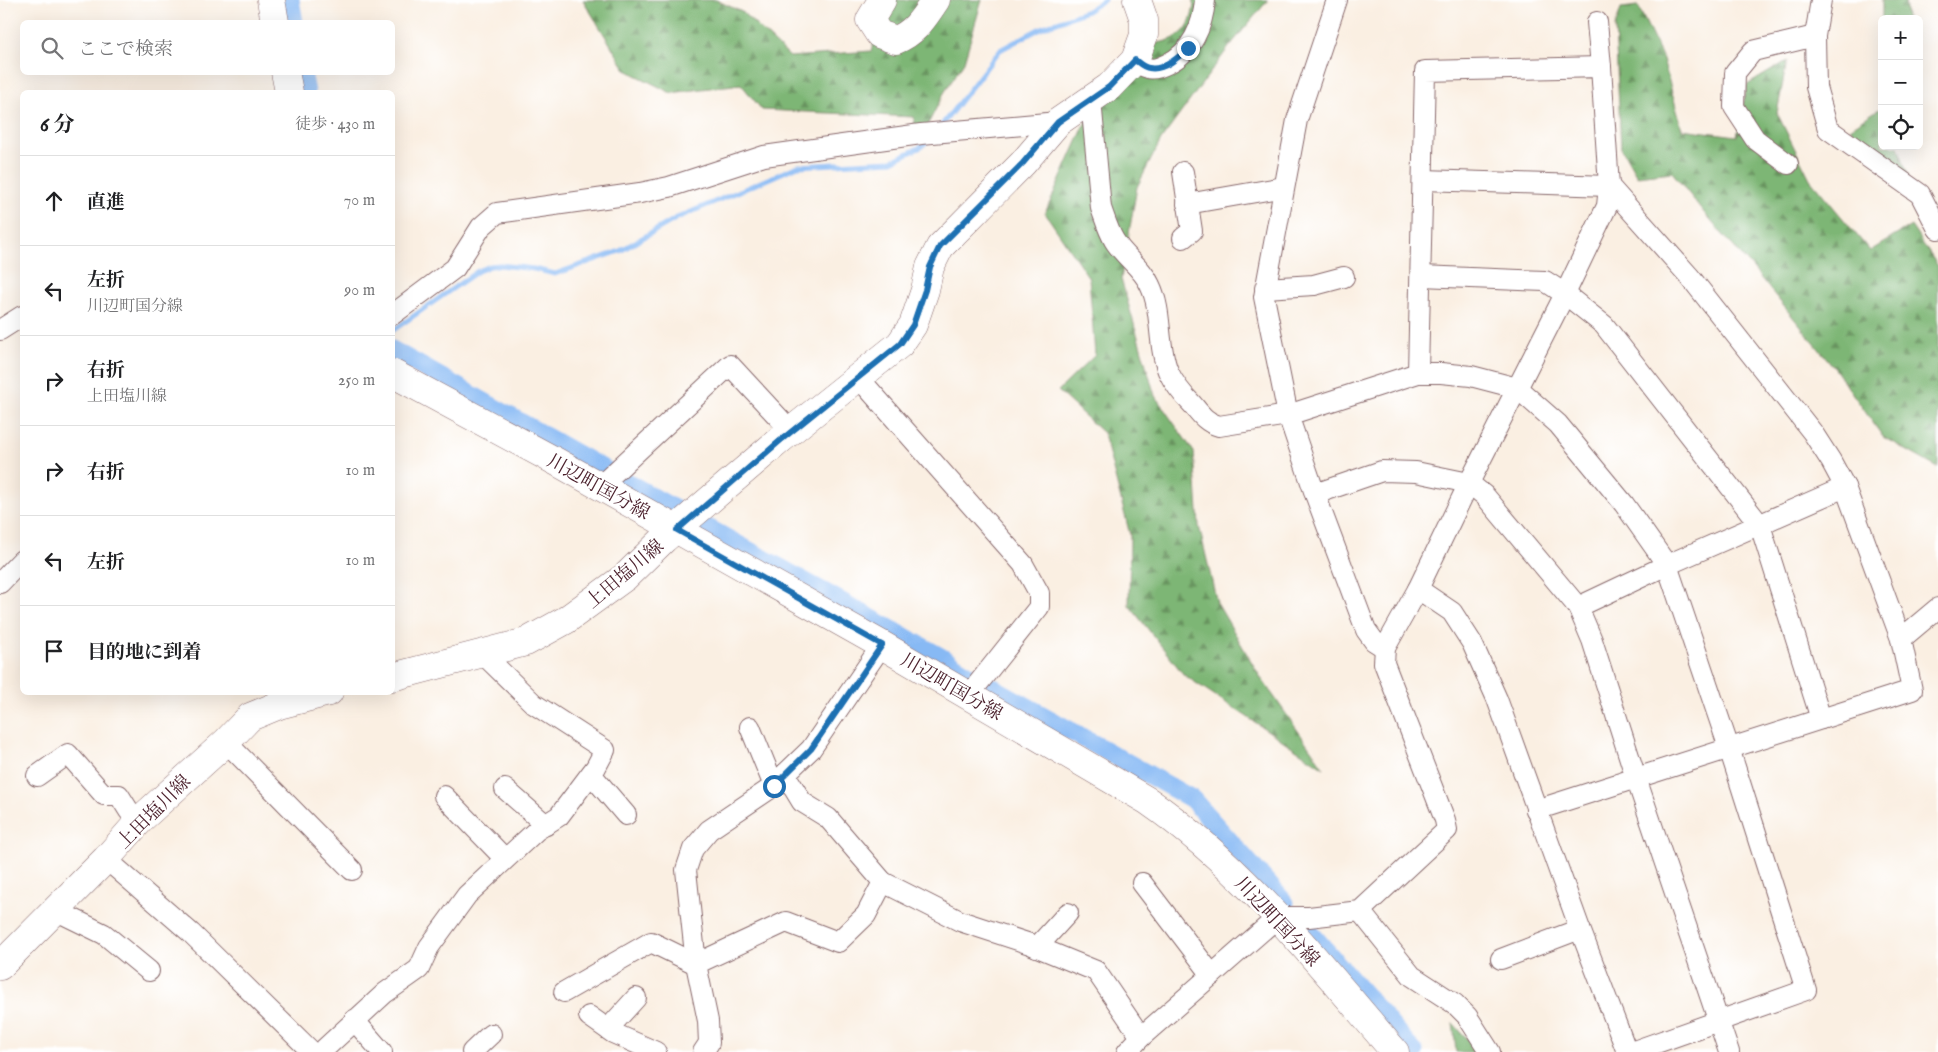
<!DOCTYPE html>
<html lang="ja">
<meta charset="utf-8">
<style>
body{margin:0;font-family:"IM FELL English","Noto Serif JP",serif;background:#f6f6f6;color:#202124}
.controls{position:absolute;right:15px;top:15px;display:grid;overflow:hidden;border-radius:8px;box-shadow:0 5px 20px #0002}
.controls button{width:45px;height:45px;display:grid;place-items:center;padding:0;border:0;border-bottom:1px solid #e0e0e0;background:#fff;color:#202124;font:25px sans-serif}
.stop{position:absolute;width:15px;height:15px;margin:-11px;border:4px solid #1f6fb2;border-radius:50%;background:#fff}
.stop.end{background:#1f6fb2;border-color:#fff;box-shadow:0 1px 5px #0008}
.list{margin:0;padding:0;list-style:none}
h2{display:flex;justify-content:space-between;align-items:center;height:65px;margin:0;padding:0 20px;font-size:21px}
h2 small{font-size:16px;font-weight:400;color:#757577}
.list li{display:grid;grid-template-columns:32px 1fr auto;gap:15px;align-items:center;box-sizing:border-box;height:90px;padding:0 20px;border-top:1px solid #e0e0e0}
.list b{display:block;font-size:19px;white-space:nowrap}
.list p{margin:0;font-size:16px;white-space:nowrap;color:#757577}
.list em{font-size:16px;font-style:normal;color:#757577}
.icon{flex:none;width:28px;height:28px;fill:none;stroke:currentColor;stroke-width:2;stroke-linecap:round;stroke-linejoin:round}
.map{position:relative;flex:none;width:1938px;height:1052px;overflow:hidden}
.search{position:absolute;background:#fff;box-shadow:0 5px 20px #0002;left:20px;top:20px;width:375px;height:55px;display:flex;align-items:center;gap:12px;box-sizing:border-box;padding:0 18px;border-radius:8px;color:#757577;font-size:19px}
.panel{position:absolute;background:#fff;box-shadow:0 5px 20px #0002;left:20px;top:90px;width:375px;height:605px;border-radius:8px}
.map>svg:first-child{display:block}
</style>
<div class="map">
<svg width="1938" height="1052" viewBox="0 0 1938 1052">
<defs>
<pattern id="forest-firs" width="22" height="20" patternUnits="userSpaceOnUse" patternTransform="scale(1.25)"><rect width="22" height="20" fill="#7db674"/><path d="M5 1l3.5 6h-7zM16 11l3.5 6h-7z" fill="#68935f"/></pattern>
</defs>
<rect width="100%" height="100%" fill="#fff"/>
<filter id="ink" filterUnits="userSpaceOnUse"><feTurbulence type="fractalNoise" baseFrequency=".02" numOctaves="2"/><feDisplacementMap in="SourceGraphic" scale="10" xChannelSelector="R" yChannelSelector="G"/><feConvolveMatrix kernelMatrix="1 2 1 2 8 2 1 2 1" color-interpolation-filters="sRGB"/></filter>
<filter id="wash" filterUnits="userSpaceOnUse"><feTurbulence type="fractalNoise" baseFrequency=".0096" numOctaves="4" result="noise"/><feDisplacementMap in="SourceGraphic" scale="20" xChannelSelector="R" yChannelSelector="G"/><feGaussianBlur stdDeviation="1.12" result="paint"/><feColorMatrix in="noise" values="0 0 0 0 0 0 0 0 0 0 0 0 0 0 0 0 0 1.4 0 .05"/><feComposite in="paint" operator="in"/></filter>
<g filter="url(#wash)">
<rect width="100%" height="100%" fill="#faefe2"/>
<!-- forest -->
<g fill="url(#forest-firs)" stroke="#646a50">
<path d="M583,0H716L742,12L790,57L871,51L885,8L893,0H982L964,62L944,93L926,128H915L914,117L762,110L741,84L671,93L626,70Z"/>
<path d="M1194,0H1268L1229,47L1161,140L1137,187L1121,279L1155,396L1194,452L1199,526L1217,603L1261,678L1324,768L1184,675L1129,605L1130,535L1104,434L1058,391L1095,355L1089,278L1045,213L1089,115L1146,60L1157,43C1183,39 1193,26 1194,0Z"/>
<path d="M1882,0H1905L1907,19H1882Z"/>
<path d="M1638,6L1663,59L1682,129L1737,136L1747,85L1787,61L1777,113L1810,179L1870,251L1911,226L1938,266V468L1883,437L1833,366L1750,265L1709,219L1672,172L1637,176L1621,148L1615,27L1621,8Z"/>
<path d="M1882,107V146H1898L1909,178L1850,128Z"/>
<path d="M1453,1023L1479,1052H1456Z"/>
</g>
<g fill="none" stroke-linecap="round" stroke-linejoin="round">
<!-- stream -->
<g stroke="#87b9f4" stroke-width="5">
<path d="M941,126L1000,50L1041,28L1087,11L1104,0"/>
<path d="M392,331L478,271L490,266L500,265L534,269L555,274L620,251L677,218L798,166L892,161L921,147L928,140"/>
</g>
<!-- canal -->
<g stroke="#87b9f4" stroke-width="19">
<path d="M290,0L294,22"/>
<path d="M302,72L306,92"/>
<path d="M392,350L676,510"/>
<path d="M708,528L939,656L969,675"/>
<path d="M992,687L1192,799L1285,903"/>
<path d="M1307,929L1414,1052"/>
</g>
</g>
</g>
<g filter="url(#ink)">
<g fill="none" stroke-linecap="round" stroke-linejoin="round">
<!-- street casing -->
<g stroke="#88686b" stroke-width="22">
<g id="street">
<path d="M1337,0L1297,120L1264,297L1288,415L1315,494L1366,630L1374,641L1385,648"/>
<path d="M1821,0L1815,36L1816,87L1828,129L1920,194L1938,229"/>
<path d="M1597,22L1601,67"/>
<path d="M1135,60C1138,63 1143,67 1148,68C1154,70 1161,67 1167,64C1192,52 1203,26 1205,0"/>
<path d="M1091,100L1101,208C1105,219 1108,230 1114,240C1124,257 1142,267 1150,285C1163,312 1157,344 1168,371C1174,384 1183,395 1193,405C1201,415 1207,423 1219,426L1288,415L1418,373H1441L1471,376L1517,388L1558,424L1624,504L1667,565L1729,748L1806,990L1631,1052"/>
<path d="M1788,164L1755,139L1734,107L1735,73L1753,51L1815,36"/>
<path d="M1183,172L1192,231L1183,238"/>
<path d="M1423,180L1609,186L1690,277L1813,433L1831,461L1845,487L1901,639L1912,690L1536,810"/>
<path d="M1187,204L1284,187"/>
<path d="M1421,276L1545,281L1565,294L1604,325L1760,525L1821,719"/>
<path d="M1265,288L1314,285L1344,277"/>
<path d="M392,315L455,268L481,227L497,213L640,193L669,187L764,156L921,134L1058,122"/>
<path d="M0,330L22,316"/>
<path d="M858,377L1023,564L1039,593V607L969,695"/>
<path d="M599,487L730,365L791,431"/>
<path d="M1315,494L1382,471L1416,472L1469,483L1485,496L1578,607L1592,640L1636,778L1729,1052"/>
<path d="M0,583L22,560"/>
<path d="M1418,589L1452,612L1472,643L1497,699L1580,929L1627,1052"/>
<path d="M1578,607L1667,565L1845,487"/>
<path d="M1901,639L1938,608"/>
<path d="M750,727L774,786"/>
<path d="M226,742L352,870"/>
<path d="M591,774L626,815"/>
<path d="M785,774L802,802L828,818L883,882"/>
<path d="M37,776L68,754L104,795H119L129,811L142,818"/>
<path d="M505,789L546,825"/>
<path d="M444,796L505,859"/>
<path d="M106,859L191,933L312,1052"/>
<path d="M1142,883L1212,975"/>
<path d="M55,910L104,934L149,971"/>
<path d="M1360,911L1412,976L1455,1004L1467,1016L1490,1052"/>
<path d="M1037,947L1068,913"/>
<path d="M1501,959L1580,929"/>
<path d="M696,964L686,870L693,849L709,830L780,782L785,774L811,749L882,645"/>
<path d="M564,992L651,942L696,964"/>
<path d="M589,1016L613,1033L656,1052"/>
<path d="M354,1020L382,1052"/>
<path d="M608,1029L636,998"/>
<path d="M321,1052L385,993L419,969L429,947L467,895L537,830L559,816L596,767L605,750L534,704L483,654"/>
<path d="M472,1052L491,1034"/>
<path d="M703,1052L709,1043L708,1021L696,964L786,922L838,942L866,915L883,882L960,921L1030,944L1096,971L1141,1037"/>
<path d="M1127,1052L1141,1037L1278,917H1309L1360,911L1447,830L1445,820L1384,663L1385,648L1418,589L1469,483L1565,294L1607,206L1609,186L1601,67L1425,71L1418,373"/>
</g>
</g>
<!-- secondary casing -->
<g stroke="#88686b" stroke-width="29">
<g id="secondary">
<path d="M271,0L275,22"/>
<path d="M882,0L870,20L879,34L896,40C916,32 924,17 936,0"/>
<path d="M285,72L289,92"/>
<path d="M392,373L557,462L882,645L1148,801C1245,868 1319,964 1395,1052"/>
<path d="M392,677L526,642L566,620L625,577L664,539L781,439L900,344L913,325L925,290L930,267L940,247L1023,163L1058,122L1109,87L1135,60L1144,35V20L1137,0"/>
<path d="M0,966L106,859L142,818L226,742L250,717L279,705L329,692"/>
</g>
</g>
<!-- street -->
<use href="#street" stroke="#fff" stroke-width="20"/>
<!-- secondary -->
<use href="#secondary" stroke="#fff" stroke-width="28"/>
</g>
</g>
<g fill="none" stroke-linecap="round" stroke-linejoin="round" filter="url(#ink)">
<!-- route -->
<path stroke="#1f6fb2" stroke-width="6" d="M774,786L811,749L882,645L677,530L781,440L900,344L913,325L925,290L930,267L940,246L1023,163L1058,122L1109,87L1135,60C1139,63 1144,68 1149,68C1164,71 1179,57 1188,48"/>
</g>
<g text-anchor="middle" stroke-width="5" stroke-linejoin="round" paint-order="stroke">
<!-- street labels -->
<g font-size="19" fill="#4a1f2b" stroke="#fff">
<text transform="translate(599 486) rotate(29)" y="7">川辺町国分線</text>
<text transform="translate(624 573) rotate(-40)" y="7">上田塩川線</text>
<text transform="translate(952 686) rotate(30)" y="7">川辺町国分線</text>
<text transform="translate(153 811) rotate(-45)" y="7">上田塩川線</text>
<text transform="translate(1278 921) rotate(47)" y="7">川辺町国分線</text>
</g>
</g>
</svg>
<div class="controls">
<button>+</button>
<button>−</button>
<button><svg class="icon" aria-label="locate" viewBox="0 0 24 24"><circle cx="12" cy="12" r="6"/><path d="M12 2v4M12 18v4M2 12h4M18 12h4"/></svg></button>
</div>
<div class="stop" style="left:774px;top:786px"></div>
<div class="stop end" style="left:1188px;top:48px"></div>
<div class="search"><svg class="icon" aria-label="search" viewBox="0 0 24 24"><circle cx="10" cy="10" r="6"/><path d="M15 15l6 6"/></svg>ここで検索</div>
<section class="panel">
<h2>6 分<small>徒歩 · 430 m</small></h2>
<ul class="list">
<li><svg class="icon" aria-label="ahead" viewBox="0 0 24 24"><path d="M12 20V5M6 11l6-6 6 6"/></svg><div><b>直進</b></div><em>70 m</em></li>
<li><svg class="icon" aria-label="left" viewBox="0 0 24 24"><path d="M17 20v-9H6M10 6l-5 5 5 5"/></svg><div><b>左折</b><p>川辺町国分線</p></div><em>90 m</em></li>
<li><svg class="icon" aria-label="right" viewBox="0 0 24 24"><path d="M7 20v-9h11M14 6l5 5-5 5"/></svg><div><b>右折</b><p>上田塩川線</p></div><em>250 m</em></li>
<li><svg class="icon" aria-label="right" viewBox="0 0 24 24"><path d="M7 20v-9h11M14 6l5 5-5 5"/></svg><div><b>右折</b></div><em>10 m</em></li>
<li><svg class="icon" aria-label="left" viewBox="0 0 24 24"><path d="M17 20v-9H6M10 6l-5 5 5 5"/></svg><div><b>左折</b></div><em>10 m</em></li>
<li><svg class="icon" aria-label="arrive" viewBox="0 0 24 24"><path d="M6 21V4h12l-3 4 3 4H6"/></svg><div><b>目的地に到着</b></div></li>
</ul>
</section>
</div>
